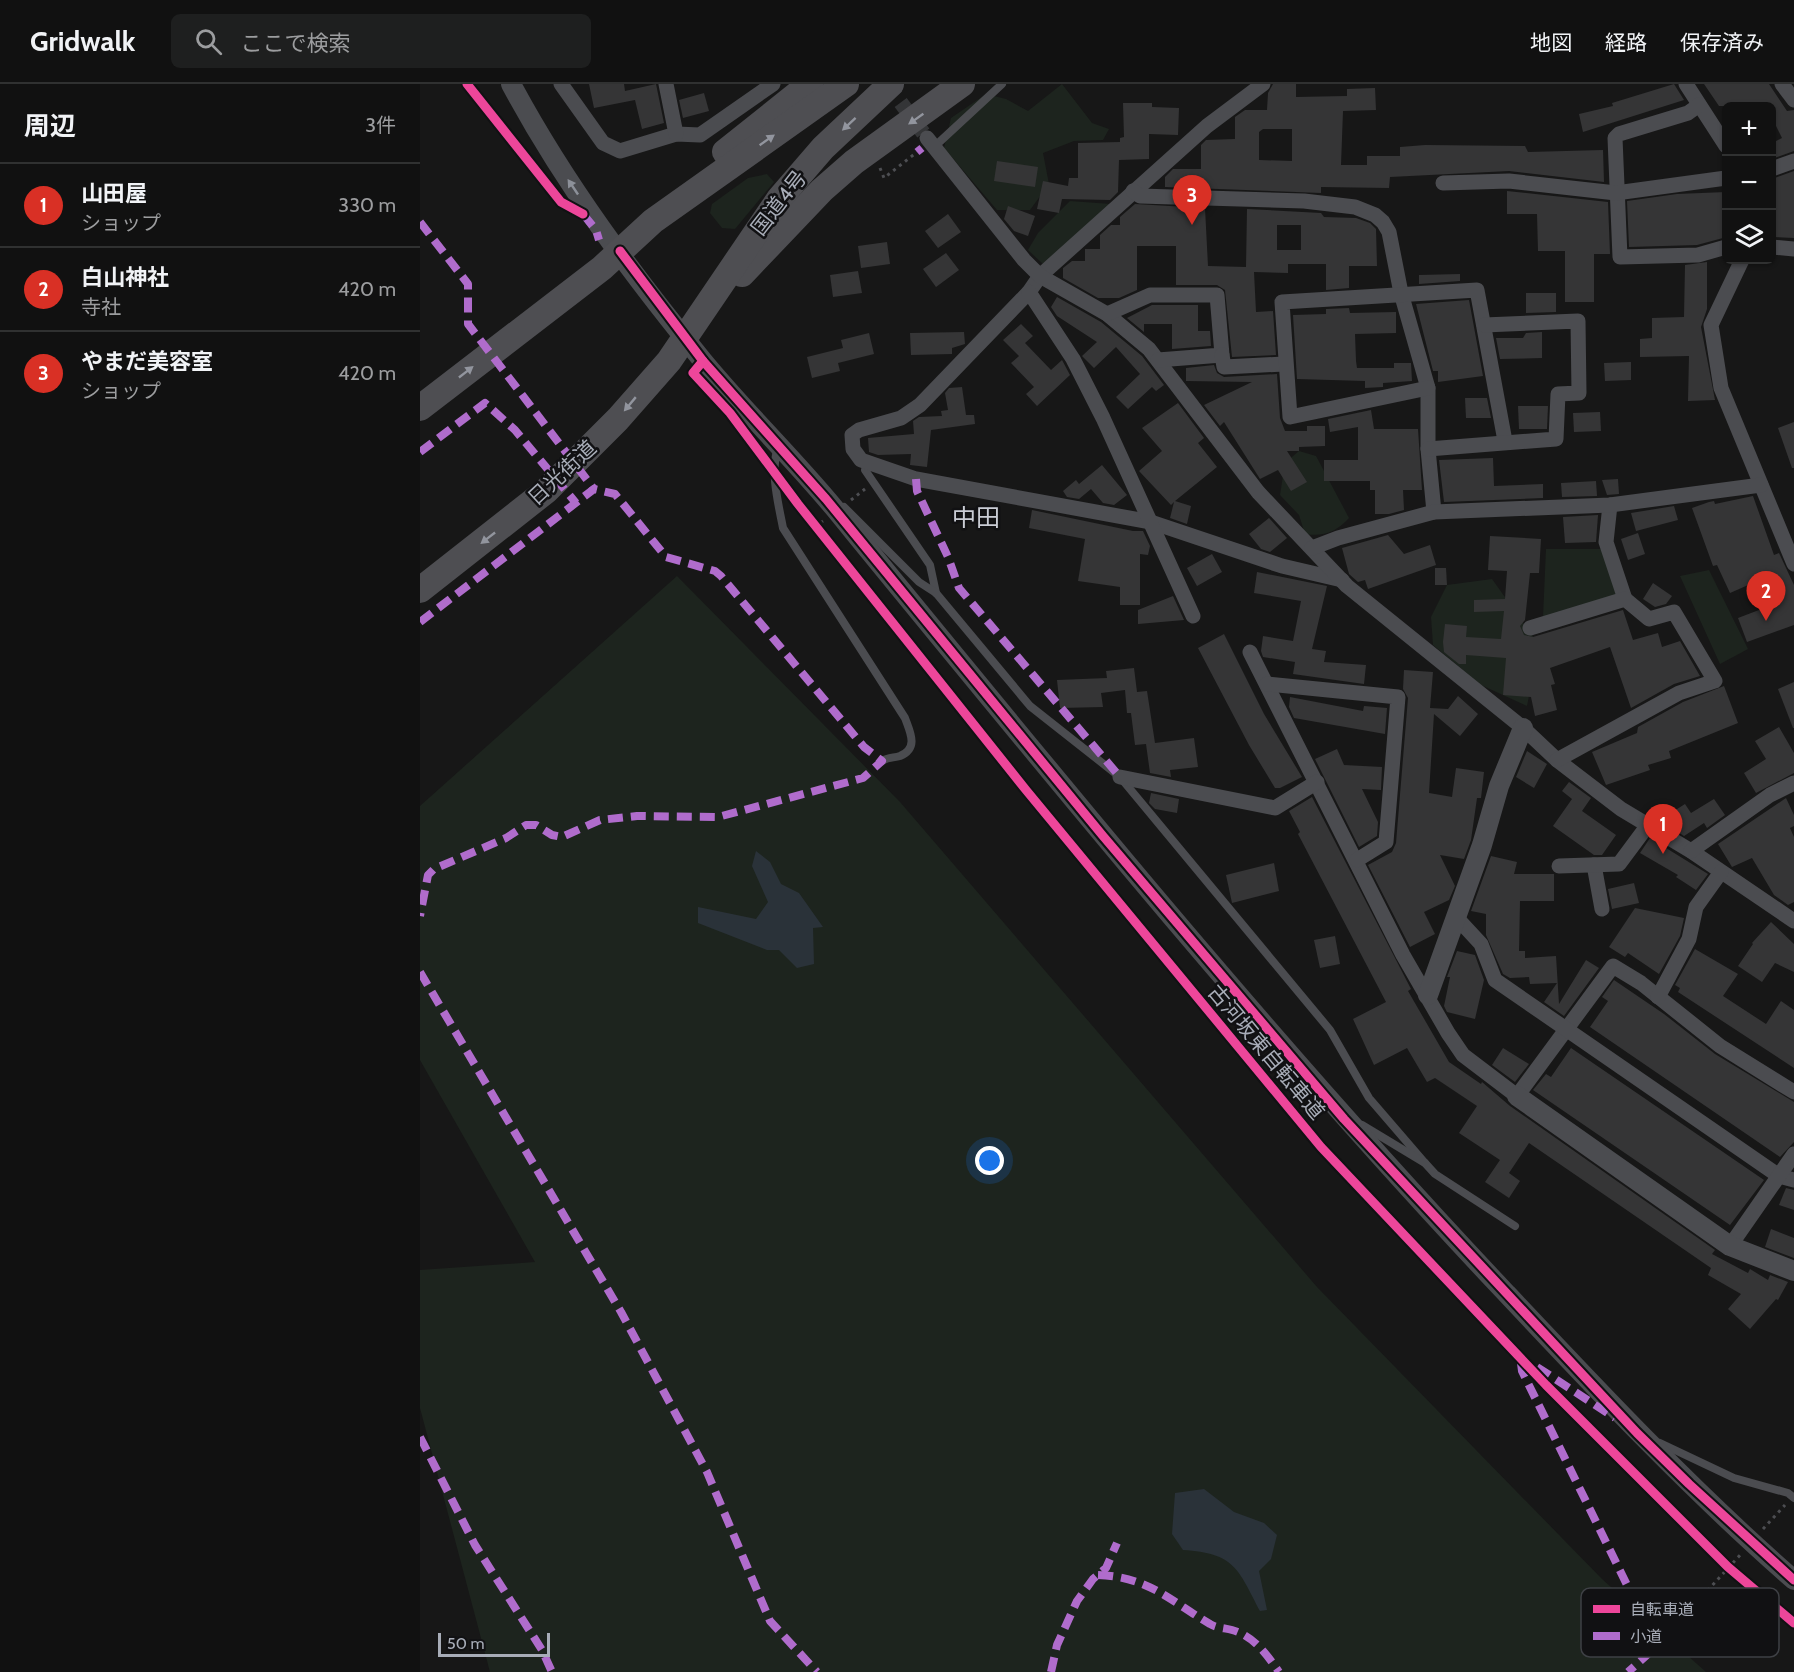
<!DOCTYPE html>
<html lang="ja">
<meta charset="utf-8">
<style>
body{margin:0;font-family:Cabin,"Noto Sans JP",sans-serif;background:#1e1f1f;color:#f1f3f6}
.controls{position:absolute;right:18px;top:18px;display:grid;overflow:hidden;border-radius:9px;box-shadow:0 2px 4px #0004}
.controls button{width:54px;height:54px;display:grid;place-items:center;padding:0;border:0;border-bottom:2px solid #303131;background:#111;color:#f1f3f6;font:30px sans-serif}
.scale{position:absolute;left:18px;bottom:15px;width:112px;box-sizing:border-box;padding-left:6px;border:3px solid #a8adb8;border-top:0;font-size:16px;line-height:21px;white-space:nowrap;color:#a8adb8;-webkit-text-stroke:4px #111113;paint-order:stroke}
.you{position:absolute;left:570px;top:1077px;width:21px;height:21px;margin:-15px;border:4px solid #fff;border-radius:50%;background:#1a73e8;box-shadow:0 0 0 9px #1a73e833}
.badge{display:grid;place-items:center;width:39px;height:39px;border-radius:50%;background:#d93025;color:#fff;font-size:20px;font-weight:700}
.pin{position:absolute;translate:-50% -50px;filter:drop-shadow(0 2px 3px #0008)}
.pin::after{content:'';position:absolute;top:32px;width:21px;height:18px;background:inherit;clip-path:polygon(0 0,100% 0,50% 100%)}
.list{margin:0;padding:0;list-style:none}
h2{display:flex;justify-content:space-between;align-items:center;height:78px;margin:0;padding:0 24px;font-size:26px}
h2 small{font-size:20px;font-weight:400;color:#9c9d9f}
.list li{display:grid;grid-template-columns:39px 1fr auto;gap:18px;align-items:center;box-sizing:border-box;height:84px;padding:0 24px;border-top:2px solid #303131}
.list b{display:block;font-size:22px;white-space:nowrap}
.list p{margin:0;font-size:20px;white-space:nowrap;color:#9c9d9f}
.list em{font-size:20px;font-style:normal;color:#9c9d9f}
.icon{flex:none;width:33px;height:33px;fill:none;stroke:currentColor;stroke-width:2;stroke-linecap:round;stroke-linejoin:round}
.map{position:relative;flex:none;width:1374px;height:1588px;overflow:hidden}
header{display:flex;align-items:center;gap:36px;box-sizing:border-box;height:84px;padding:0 30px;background:#111;border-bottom:2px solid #303131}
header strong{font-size:28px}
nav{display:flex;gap:33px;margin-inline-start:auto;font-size:21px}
.search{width:420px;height:54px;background:#1e1f1f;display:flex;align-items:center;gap:15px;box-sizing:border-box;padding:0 21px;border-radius:9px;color:#9c9d9f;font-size:22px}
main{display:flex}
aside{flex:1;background:#111}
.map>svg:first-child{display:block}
</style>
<header>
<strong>Gridwalk</strong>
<div class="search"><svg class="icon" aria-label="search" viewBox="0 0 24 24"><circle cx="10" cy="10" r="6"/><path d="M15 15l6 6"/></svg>ここで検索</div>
<nav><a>地図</a><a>経路</a><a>保存済み</a></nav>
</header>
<main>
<aside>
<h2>周辺<small>3件</small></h2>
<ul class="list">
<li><span class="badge">1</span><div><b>山田屋</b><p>ショップ</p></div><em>330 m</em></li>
<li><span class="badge">2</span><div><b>白山神社</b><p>寺社</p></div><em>420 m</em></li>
<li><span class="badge">3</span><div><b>やまだ美容室</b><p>ショップ</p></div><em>420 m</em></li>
</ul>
</aside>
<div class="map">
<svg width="1374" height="1588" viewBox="0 0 1374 1588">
<rect width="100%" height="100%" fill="#171717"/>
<!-- green -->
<g fill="#1d241e">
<path d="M642,0L672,39L689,45L683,56L654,57L623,69L629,100L610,126H577L524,64L531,34L566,10L586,15L608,27Z"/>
<path d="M347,90L354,98L315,145L302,144L290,129L292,120L328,94Z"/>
<path d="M650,117L691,120L623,180L608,166L618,149Z"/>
<path d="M879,367L896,372L929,434C916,448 904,453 885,450L879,431L860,411L865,379Z"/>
<path d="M1126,465H1184L1198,513L1123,533Z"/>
<path d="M1289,486L1328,565L1300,580L1260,492Z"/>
<path d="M257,492L480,718L897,1203L1182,1495L1286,1588H70L0,1324V1186L115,1178L0,976V722Z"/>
<path d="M1072,495L1119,561L1107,622L1061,601L1013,561L1011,533L1027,501Z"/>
</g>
<!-- water -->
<g fill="#2a3239">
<path d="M336,767L350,778L361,800L379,809L403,843L393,844L394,880L377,884L359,866H347L278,839V823L336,835L348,818L332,782Z"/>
<path d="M784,1405L814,1428L844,1439L857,1451L851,1475L839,1487L847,1526L840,1527C818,1485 815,1469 763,1466L752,1450L755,1409Z"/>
</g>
<!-- building -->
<g fill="#353536" fill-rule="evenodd">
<path d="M169,0H204L205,7L236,0L244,39L222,45L215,16L174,24Z"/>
<path d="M853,0H876V13L927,12V5L955,4L956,26L923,27L921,81H947V72H980V63L1005,61L1105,62L1108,68L1183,66L1184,98L1089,87L970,93L969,104L901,103V109L745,103V93L753,85H781V61L786,56L815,55V33L825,26H847L848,9ZM843,45H872V77L839,76V48Z"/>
<path d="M1254,0L1264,16L1163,48L1159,30L1193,22L1192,19Z"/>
<path d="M1284,0H1349L1367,27L1374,26V67L1352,75V59L1362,54L1352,34V22H1299Z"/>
<path d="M284,9L289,27L263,34L259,16Z"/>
<path d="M703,19H732V23L759,24L758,51L729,50V75L699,76L698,108L690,116L642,115L639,129L617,125L623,97L648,102L649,94H658V59L700,58V54L704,53Z"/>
<path d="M577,77L618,83L615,103L574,97Z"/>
<path d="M1374,87V154L1352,153V95Z"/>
<path d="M1087,107L1188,118L1190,170H1174V218H1145V167H1118L1117,130H1087Z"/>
<path d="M1306,108V127H1302L1303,154L1277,161L1209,163L1207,117L1257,110Z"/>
<path d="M715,120L785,124L788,182L826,183L827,125L901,129L904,133L936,134L950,139L956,145L957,182H929V204L906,206V180H868V189L834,188L836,228L853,227L856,271L812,273L805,206L797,201H756V162H717V206L699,214H678L643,194V184L652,177H665V165H680V151L691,141H700V133ZM857,141H881V166H857Z"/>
<path d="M588,122L615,132L608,152L594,147L584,135Z"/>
<path d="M528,130L541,148L518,164L505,147Z"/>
<path d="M467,158L470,180L441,184L438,162Z"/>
<path d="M526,169L539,186L516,203L503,185Z"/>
<path d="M1287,178V225L1281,243L1295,316L1268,317L1269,272L1220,273V255L1232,254V234L1264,233L1265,181Z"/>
<path d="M438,187L442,209L413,213L410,191Z"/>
<path d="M1040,190V197L999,200V191Z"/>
<path d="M1106,209H1136V228L1106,229Z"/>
<path d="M637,213L681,238L722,272L744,301L736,307L732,303L708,325L696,313L720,290L696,263L674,284L662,272L677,258L637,232L631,223Z"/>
<path d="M1049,216L1063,292L1018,298V287H1013L996,220Z"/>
<path d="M732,221H778V247H790L791,262L752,265V240H724V248L707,234Z"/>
<path d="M929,224L930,229L976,228V249L935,250L936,277L937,284H974V279H991L992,297L963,299V303L945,304V297L877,295L873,231L906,230V225Z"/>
<path d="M601,240L613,252L605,259L631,286L642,276L650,291L617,322L606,310L614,303L591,279L599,272L583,256Z"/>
<path d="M544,248L545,260L532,264V270L491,271L490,249Z"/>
<path d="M1122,248V274L1080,275L1076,254H1103L1106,249Z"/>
<path d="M449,249L454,270L418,279L420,287L392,294L387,273L423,264L421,256Z"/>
<path d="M1211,278V296L1185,297L1184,279Z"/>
<path d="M794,281L797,289L804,293L857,290L860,334L865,347H887V342H905V362L879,363V367H867L887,398L871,407L858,386L840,395L804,338L800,342L784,321L832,298L766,297V284Z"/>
<path d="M542,303L546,331H554L555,340L511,346L507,383L490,381L491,370L458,371L449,368L448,354L494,350L493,337L499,333L522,332L521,327L528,326L525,309L529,304Z"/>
<path d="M1045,314H1067L1071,334H1046Z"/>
<path d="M758,319L784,354L778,359L797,383L755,417L771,422L767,440L750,434L754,418L751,421L719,387L742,367L722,344Z"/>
<path d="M1098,322H1128L1127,345H1099Z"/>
<path d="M951,326L954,345H998L1002,406H983L984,426L969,430H955V406H950V397H904V376H938V343L910,348L908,335Z"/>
<path d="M1180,328L1181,347L1154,348L1153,329Z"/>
<path d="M1374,338V384H1372L1358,344Z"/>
<path d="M1073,374L1074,402L1123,400V414L1024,418L1019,376Z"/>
<path d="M682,381L707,411L694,421L683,419L671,405L659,415L647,413L643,407L656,396L659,400Z"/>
<path d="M1198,395L1199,410L1187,411L1182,396Z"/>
<path d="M1176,397L1177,412L1142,413L1141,399Z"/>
<path d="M1333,412L1354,471L1359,469L1374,501V541L1327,558L1318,534L1352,521L1342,495L1310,509L1297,481L1293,482L1272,424L1289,418L1294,417L1295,420Z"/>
<path d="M1254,422L1258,436L1216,447L1211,429Z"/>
<path d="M612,426L713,447H723L730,462L728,471L720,470V521H700V503L658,497L665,455L609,444Z"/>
<path d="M1178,431L1176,458L1145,459L1143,433Z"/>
<path d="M849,434L867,454L850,468L841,465L829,450Z"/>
<path d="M1218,449L1225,470L1208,476L1201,455Z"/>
<path d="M968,451L984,470L1010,461L1016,481L948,505L945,496L938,498L929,490L922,464Z"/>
<path d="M1070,452L1121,455L1119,489H1110L1105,536L1100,542L1104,551L1113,553L1203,526L1213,556L1238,549L1242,563L1260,557L1280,592L1254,600L1211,624L1190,563L1130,584L1135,600L1131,601L1137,626L1115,632L1111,613L1083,611L1086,574L1046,571V580H1039L1024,568L1023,558L1025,540L1047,542L1046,553L1081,555L1084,527L1054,528V516L1085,515L1087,487L1068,486Z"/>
<path d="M792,470L802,488L777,502L767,484Z"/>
<path d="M1015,484H1026L1027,501H1015Z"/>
<path d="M837,488L907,502L892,565L906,567L904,578L946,581L944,600L873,590L875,578L843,573L841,567L843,552L873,557L881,517L834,509Z"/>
<path d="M1233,499L1252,512L1246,520L1235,523L1223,515Z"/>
<path d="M753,512L764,536L718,540V526Z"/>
<path d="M804,550L844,630L882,693L860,704H855L829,661L778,564Z"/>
<path d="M714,584L717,608L727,607L735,659L774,654L778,683L750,686L751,693L730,689L726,660L715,661L711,629H707L705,606L681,609L683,623L640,624L637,596L687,594L686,587Z"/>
<path d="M984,586L1013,588L1010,624L1028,625L1038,612L1058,630L1040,652L1014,630L1009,709L1032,713L1036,684L1064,688L1061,714H1057L1051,756L1044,775L1020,771L1035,802L1029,816L1004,828L1015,850L990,863L948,781L972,768L976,759L988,614L983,605Z"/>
<path d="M1374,598V644H1373L1358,605Z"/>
<path d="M1304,602L1318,639L1249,667L1251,674L1228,681L1230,686L1186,701L1172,668L1217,649L1218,643L1263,618Z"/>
<path d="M870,613L943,627L944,622L967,624L965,650L874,634L869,623Z"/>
<path d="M1359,643L1374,669V689L1336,709L1324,689L1346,675L1335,657Z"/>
<path d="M917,665L924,681L962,683L961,706L942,705L958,738L957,752L939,763L895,675Z"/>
<path d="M1107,667L1127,680L1114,704L1096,693Z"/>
<path d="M1149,698L1171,714L1162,727L1196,751L1182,771H1174L1133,742L1152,715L1142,707Z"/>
<path d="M731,709L759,715L757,729L735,725L729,719Z"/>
<path d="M892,713L991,905L988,907L1029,978L1061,1000L1062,998L1090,1022L1295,1166L1292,1170L1328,1189L1330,1185L1348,1196L1350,1191L1368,1198L1358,1216L1356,1215L1330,1245L1308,1225L1321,1210L1288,1191L1291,1184L1109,1059L1089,1089L1100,1097L1089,1114L1065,1098L1080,1076L1039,1049L1057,1022L1015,994L1007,998L987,964L954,981L933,935L966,918L878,750L880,748L869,727Z"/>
<path d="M1366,714L1374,731V742L1370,744L1374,753V818L1368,821L1354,811L1332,774L1312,783L1298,760Z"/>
<path d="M1294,715L1305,731L1287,744L1284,739L1264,752L1256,747L1246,732L1265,720L1271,729Z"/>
<path d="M1230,754L1288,790L1276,806L1256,793L1258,791L1220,769Z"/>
<path d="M1071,772L1097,778L1094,790H1134V817H1100L1099,867H1105V874L1136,872L1139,920L1166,876L1179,884L1144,932L1124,918L1137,899L1110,900L1109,893L1090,894L1083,890L1066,851V830L1051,827Z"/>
<path d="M854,779L859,807L812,819L806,791Z"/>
<path d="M1214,799L1219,819L1192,825L1188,805Z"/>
<path d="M1215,824L1264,834L1260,852L1239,890L1208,869L1205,873L1189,863Z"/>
<path d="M1351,838L1374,860V888L1355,879L1342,898L1318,882L1333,860L1332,859Z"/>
<path d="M915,852L920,880L900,884L894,856Z"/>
<path d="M1275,865L1318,890L1303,912L1346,940L1361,917L1374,926V984L1258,908L1260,904L1255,901Z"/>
<path d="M1037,867L1055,871L1064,896L1055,935L1027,928L1024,922L1030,893H1027Z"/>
<path d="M1194,896L1244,930L1295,970L1374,1018V1058L1360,1073L1170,943L1188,917L1182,913Z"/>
<path d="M1083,964L1109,980L1095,998L1072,981Z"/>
<path d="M1151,964L1344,1096L1310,1141L1113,1006L1126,990L1131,993Z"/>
<path d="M1366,1104L1374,1106V1126L1359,1121Z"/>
<path d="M1351,1145L1374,1154V1174L1345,1163Z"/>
</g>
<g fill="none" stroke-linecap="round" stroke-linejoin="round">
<!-- minor-tunnel -->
<path stroke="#343537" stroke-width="15" stroke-dasharray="15 8" stroke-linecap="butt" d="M467,0L507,54"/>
<!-- path -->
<g stroke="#4d4e52" stroke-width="3" stroke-dasharray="3 4.5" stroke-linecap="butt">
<path d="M460,84L464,94L497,68"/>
<path d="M431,416L445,405"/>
<path d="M396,442L403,437"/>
<path d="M1343,1445L1365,1421"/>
<path d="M1237,1562L1321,1470"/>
</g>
<!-- service -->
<g stroke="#4b4c50" stroke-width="8">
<path d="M514,63L582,0"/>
<path d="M358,363C350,388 358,418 363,444L485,634C490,648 499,664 480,672C474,674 468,673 462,677"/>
<path d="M447,378L445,386L510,481L516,509"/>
<path d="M424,423L499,498L516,509L610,622L700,693L910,946L949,1014L1005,1079"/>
<path d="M942,1041L1005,1079L1015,1090L1095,1142"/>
<path d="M1240,1359L1314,1394L1368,1409L1374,1414"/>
</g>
<!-- minor -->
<g stroke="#4b4c50" stroke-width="15">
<path d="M141,0L183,59L200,67L256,50L280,51L353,0"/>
<path d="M246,0L256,50"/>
<path d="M843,0L787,42L620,192L609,208L500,321L481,334L439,346L432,351L433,365L441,376L496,395L731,438L862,482L922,496"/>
<path d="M1266,0L1306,62"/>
<path d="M1362,0L1374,16"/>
<path d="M1279,21L1268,29L1199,50L1195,54L1200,173L1278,171L1306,163"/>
<path d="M507,54L604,176L620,192L687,230L729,265L838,408L927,502L1103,644L1137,676L1201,725L1271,767L1374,837"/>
<path d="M1352,85L1374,77"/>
<path d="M1023,99L1089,97L1196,109L1306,94"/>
<path d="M713,107L720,112L884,117L935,123L955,131L963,138L969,148L981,209L1008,304V365L1014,428"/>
<path d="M1352,163L1374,165"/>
<path d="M1322,176L1291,241L1301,304L1374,480"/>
<path d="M609,208L653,275L683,334L773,532"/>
<path d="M687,230L730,211H797L802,271L738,276"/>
<path d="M802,271L804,283L864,280"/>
<path d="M1008,304L870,333L862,218L1057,206L1085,357"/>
<path d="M1008,365L1136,355L1138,310L1159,309L1158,237L1064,241"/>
<path d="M1190,421L1186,458L1205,515"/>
<path d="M892,464L918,454L1014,428L1190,421L1341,401"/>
<path d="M1110,544L1205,515L1229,535L1254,528L1295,597L1259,609L1137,676"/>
<path d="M830,568L983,871L1028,949L1043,971L1097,1012L1193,882L1221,899L1300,962L1374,1008"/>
<path d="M847,600L978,613L966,758L937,776"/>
<path d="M700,693L855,724L897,698"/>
<path d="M1271,767L1350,711L1374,699"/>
<path d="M1174,781L1182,825"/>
<path d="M1139,782L1199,780L1228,741"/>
<path d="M1036,833L1061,860L1075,896L1359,1092L1374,1096"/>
<path d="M1238,913L1269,855L1276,823L1301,788"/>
<path d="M1310,1162L1374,1070"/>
</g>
<!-- tertiary -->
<g stroke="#4b4c50" stroke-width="20">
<path d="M91,0C144,99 212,190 283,277C325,328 373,374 415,425C633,692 850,959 1086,1209C1179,1308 1271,1406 1374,1496"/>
<path d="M1008,911L1062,761L1079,702L1103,644"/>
<path d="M1097,1012L1310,1162L1374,1187"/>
</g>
<!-- trunk -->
<g stroke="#4e4e52" stroke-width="26">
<path d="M305,68L390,0"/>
<path d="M322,190L402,106L434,78L542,0"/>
<path d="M0,324L182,184L233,137L426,0"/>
<path d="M0,506L126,407L198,335L249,277L359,115L403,64L471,0"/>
</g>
<!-- quiet -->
<g stroke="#b06ccc" stroke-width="8" stroke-dasharray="15 8" stroke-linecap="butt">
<path d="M497,68L502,64"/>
<path d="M163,130L176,146L179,156"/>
<path d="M0,138L48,200V240L174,405"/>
<path d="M0,368L65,319L95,346L156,419"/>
<path d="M496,395L497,407L528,473L539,504L700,693"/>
<path d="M0,538L174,405L195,410L246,473L295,487L301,492L444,663L462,677L443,694L298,733L217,732L180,736L142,753L132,751L116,741H106L86,754L14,785L8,791L0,832"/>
<path d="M0,888L201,1228L287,1388L350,1537L397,1588"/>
<path d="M1101,1279L1102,1287L1237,1562L1208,1588"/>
<path d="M1117,1283L1195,1334"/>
<path d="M0,1353L55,1461L122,1566L132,1588"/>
<path d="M678,1491C729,1493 749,1516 790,1540C796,1544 805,1544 812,1546C834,1552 847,1571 859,1588"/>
<path d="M631,1588L637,1561L657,1517L673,1495L686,1484L697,1459"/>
</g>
<!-- cycleway casing -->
<g stroke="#111113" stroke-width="13">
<g id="cycleway">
<path d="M47,0L141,118L163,130"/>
<path d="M200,167L283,277L406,415L683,752L924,1035L1217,1349L1269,1400L1374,1496"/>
<path d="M283,277L273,289L310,329L378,420L606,706L901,1063L1126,1301L1308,1483L1374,1539"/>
</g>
</g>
<!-- cycleway -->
<use href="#cycleway" stroke="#ed469a" stroke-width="9"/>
</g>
<!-- one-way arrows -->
<defs><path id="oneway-solid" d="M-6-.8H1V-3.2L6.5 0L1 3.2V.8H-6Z" transform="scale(1.5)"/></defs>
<g fill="#92959e">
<use href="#oneway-solid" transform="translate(496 35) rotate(145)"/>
<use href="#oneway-solid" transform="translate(429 40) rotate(137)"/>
<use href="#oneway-solid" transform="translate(347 56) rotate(-35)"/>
<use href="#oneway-solid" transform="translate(46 288) rotate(-38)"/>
<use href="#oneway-solid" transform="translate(210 320) rotate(130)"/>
<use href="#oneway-solid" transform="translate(68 454) rotate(142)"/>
</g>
<use fill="#8c9099" href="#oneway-solid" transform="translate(153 103) rotate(-124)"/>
<g text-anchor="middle" stroke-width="5" stroke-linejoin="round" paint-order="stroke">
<!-- street labels -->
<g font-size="21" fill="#a8adb8" stroke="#111113">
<text transform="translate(359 119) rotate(-52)" y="7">国道4号</text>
<text transform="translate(142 389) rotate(-43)" y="7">日光街道</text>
<text transform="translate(846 968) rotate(50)" y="7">古河坂東自転車道</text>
</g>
<!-- quarter labels -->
<g font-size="24" fill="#c9ccd4" stroke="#111113">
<text x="556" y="442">中田</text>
</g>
</g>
<!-- legend -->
<rect x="1161" y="1504" width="198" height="69" rx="9" fill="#111113" stroke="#3e4045" stroke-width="1.5"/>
<rect x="1173" y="1521" width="27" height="8" fill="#ed469a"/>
<rect x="1173" y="1548" width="27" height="8" fill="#b06ccc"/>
<g font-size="16" fill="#a8adb8">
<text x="1210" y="1531">自転車道</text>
<text x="1210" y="1558">小道</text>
</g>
</svg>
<div class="controls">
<button>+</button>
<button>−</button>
<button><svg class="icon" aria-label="layers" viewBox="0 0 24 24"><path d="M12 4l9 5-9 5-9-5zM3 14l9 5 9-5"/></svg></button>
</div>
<div class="scale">50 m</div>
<div class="you"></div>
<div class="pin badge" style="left:1243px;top:770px">1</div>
<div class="pin badge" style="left:1346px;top:537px">2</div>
<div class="pin badge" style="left:772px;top:141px">3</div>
</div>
</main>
